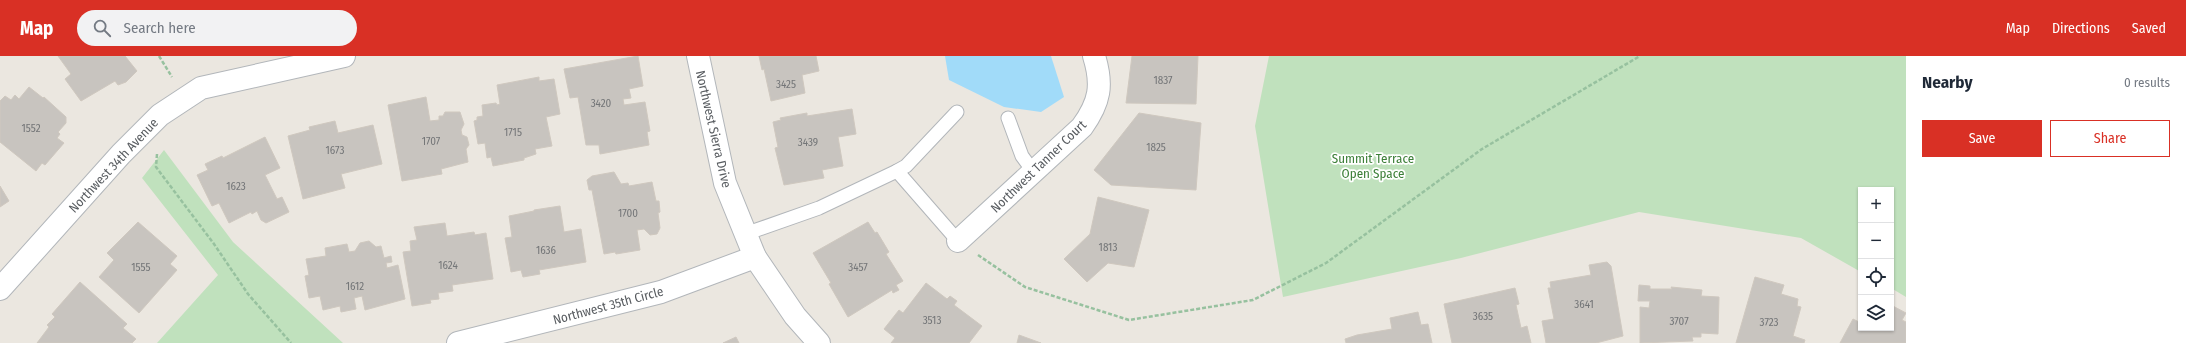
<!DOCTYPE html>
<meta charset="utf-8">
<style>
body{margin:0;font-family:"Fira Sans Condensed",sans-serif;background:#f2f2f3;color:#1f2937}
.controls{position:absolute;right:12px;bottom:12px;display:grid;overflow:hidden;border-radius:0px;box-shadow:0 1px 3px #0004}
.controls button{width:36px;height:36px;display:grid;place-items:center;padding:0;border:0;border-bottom:1px solid #e0e1e3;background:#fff;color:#1f2937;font:20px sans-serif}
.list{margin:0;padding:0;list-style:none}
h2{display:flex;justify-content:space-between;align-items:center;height:52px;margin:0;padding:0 16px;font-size:17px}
h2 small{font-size:13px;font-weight:400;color:#747a83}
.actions{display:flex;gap:8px;padding:12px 16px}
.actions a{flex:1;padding:9px 0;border:1px solid #d93025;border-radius:0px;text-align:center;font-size:14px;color:#d93025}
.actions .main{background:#d93025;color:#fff}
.icon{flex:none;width:22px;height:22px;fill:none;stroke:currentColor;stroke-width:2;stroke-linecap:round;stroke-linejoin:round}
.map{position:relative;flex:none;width:1906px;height:287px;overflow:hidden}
header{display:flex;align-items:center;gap:24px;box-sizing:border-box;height:56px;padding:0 20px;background:#d93025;color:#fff}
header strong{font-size:19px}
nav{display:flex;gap:22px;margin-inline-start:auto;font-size:14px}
.search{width:280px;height:36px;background:#f2f2f3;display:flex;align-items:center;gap:10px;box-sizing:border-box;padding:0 14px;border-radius:22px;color:#747a83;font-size:15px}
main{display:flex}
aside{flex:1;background:#fff}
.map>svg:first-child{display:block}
</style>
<header>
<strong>Map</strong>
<div class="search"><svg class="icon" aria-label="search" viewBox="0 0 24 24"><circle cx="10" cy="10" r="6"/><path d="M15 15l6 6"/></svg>Search here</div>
<nav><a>Map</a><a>Directions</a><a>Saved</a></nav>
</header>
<main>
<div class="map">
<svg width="1906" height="287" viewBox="0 0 1906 287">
<rect width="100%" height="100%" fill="#ebe7e0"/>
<!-- green -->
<g fill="#c0e1bd">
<path d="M1269,0H1906V241L1891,232V134H1861V216L1801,182L1639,156L1461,202L1283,241L1255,70Z"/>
<path d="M164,94L233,186L343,287H157L218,219L142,122Z"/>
</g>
<!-- water -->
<path fill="#a1dbf9" d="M945,0H1051L1064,41L1041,56L1004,51L949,24Z"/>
<!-- building -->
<g fill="#c8c4bf" stroke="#cfc8bf">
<path d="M58,0H125L137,15L126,26L118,29L115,25L81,45L65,23L71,18Z"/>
<path d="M638,0L643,30L629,33L631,42L623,43L624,49L645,46L650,75L647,76L649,89L600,98L599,89H586L578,41L570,42L564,13Z"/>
<path d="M759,0H816L819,15L802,19L805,37L771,45L764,13L762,14Z"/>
<path d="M1132,0H1198L1196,48L1126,47Z"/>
<path d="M539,21V25L554,23L560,58L546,61L552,90L535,93L536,98L524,102V104L493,110L491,101L487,102L485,87L478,88L474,65L477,64V61L483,60L482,49L496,47L497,49L500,48L497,29Z"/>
<path d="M29,31L43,42L44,41L66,61V67L58,76L60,78L57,82L64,87L45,109L42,107L36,115L0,86V45L5,40L11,44L15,39L19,43Z"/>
<path d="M426,41L430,65L439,64V60H443L445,56H460L464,68L461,74L462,79L467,81L469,89L466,93L468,106L441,113L442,118L402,125L388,49Z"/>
<path d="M852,53L856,78L838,81L843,110L822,114L824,122L784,129L775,92L778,91L773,66L781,64L780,62L807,57V60Z"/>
<path d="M1139,57L1201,67L1196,134L1111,129L1094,114Z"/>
<path d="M335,65L338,77L373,69L382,108L341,118L345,132L303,143L288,80L310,74L309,71Z"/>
<path d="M265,81L280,112L265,119L277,143L282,141L289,156L266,167L261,164L257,155L252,158L251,156L229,167L219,147L212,150L197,119L208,114L205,108L222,100L223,102Z"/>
<path d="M614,116L621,128L628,127L629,130L652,126L656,145H659L660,156L658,157L660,172L657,178L650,179L644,173L637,174L640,194L616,198L615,196L604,198L592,134H589L587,124L592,120Z"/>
<path d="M0,130L9,145L0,151Z"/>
<path d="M1098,141L1149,154L1134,211L1108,207L1087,226L1064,203L1090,178Z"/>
<path d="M560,150L564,176L581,173L586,206L539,214L540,218L523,221L521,214L511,216L505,182L512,181L509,160L534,155V154Z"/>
<path d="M138,166L177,200L170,208L177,214L139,257L99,221L114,204L107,197Z"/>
<path d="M868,166L875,177L877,176L889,196L886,198L903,225L896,229L899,234L893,237L892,234L848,261L829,228L831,227L813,197Z"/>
<path d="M445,167L447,180L474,176L475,179L486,177L493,223L452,229L453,235L438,237L439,243L430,244L431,247L412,250L403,196L411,195L410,185L417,184L414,171Z"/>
<path d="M369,185L376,191L381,190L384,202L391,200L392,206L386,207L387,212L398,209L405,243L365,254L362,240L354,242L356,253L341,256L340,250L323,254L320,240L309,242L305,220L309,219L306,203L326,200L325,192L347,188L349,196L355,195L360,187Z"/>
<path d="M1607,206L1611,210L1623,280L1596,287H1546L1542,265L1554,263L1548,232H1551L1550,226L1591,219L1589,209Z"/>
<path d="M1755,221L1784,229L1781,238L1798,243L1797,250L1801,251L1793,280L1805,284L1804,287H1736Z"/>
<path d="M80,226L127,268L123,272L136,283L132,287H37L49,271L47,269L55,261L52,258Z"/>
<path d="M926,227L947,243L950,240L957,245L954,249L982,270L969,287H891L895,282L884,273L899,254L903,257Z"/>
<path d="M1639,229L1650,230V233H1672L1671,231L1702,234L1701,240L1719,241L1718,278L1701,277V281H1692L1693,285L1640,287V251L1649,252L1650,245H1638Z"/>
<path d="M1515,232L1519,248L1516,249L1521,272L1527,270L1531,287H1452L1444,248Z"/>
<path d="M1891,249L1906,257L1902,264L1906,266V287H1840L1853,263L1861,267V272H1891Z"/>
<path d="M1418,256L1421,269L1428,268L1432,287H1346L1345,283L1357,279L1392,273L1390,262Z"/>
<path d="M1019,279L1041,287H1017Z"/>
<path d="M736,281L739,287H723Z"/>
</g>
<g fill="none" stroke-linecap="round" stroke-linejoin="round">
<!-- service casing -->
<g stroke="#b2b6ba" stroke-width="15">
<g id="service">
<path d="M1008,62L1022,100L1033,115"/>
<path d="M897,115L958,185"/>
<path d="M745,178L819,152L897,115L906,110L957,56"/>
</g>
</g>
<!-- minor casing -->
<g stroke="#b2b6ba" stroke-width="24">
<g id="minor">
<path d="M698,0L725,127L755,201L795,260L819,287"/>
<path d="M958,185L1082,71C1100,46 1103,29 1094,0"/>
<path d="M0,233L121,98L160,59L201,32L344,0"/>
<path d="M458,287L661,236L755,201"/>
</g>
</g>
<!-- path -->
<g stroke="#97c19f" stroke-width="2.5" stroke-dasharray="4 2" stroke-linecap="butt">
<path d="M159,0L172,21"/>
<path d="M157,98L156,111L214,188L248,238L291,287"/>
<path d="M978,199L1025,231L1129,264L1253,244L1326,207L1482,93L1640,0"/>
</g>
<!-- service -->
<use href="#service" stroke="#fff" stroke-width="13"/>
<!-- minor -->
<use href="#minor" stroke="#fff" stroke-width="22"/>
</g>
<g text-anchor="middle" stroke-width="3.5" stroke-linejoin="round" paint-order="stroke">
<!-- number labels -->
<g font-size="11" fill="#747678">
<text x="1163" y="28">1837</text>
<text x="786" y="32">3425</text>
<text x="601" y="51">3420</text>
<text x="31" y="76">1552</text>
<text x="513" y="80">1715</text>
<text x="431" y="89">1707</text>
<text x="808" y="90">3439</text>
<text x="1156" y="95">1825</text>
<text x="335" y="98">1673</text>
<text x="236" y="134">1623</text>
<text x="628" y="161">1700</text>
<text x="1108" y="195">1813</text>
<text x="546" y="198">1636</text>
<text x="448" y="213">1624</text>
<text x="141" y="215">1555</text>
<text x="858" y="215">3457</text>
<text x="355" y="234">1612</text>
<text x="1584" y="252">3641</text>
<text x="1483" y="264">3635</text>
<text x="932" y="268">3513</text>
<text x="1679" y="269">3707</text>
<text x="1769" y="270">3723</text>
</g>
<!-- street labels -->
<g font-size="13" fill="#585c60" stroke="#fff">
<text transform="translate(714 73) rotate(77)" y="5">Northwest Sierra Drive</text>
<text transform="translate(113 109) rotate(-47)" y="5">Northwest 34th Avenue</text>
<text transform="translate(1038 110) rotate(-44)" y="5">Northwest Tanner Court</text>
<text transform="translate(608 249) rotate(-15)" y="5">Northwest 35th Circle</text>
</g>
<!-- park labels -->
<g font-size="13" fill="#3c7f38" stroke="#fff">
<text x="1373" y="107">Summit Terrace<tspan x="1373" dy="15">Open Space</tspan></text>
</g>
</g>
</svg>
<div class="controls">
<button>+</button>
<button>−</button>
<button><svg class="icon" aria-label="locate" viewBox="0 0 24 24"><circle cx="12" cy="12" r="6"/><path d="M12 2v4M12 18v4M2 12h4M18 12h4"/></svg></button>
<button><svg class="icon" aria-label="layers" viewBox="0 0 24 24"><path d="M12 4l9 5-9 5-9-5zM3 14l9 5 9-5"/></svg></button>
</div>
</div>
<aside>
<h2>Nearby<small>0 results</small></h2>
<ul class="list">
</ul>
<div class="actions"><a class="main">Save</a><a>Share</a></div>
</aside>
</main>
